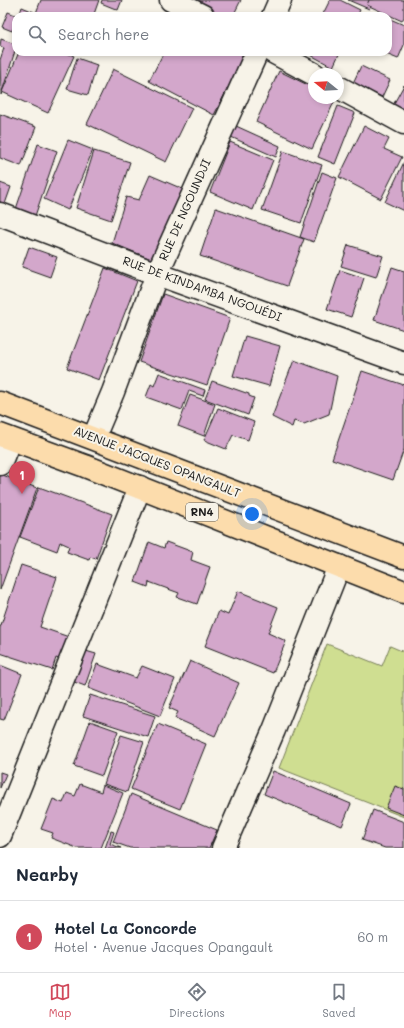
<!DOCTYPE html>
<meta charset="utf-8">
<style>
body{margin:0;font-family:Mali,sans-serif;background:#f6f6f7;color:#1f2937}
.compass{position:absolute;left:308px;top:68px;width:36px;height:36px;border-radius:50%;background:#fff;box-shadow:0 2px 6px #0003;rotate:288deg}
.you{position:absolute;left:252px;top:514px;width:14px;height:14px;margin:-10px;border:3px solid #fff;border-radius:50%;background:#1a73e8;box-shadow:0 0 0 6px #1a73e833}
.badge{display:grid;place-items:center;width:26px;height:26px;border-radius:50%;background:#d1495b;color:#fff;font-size:13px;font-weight:700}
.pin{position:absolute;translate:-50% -33px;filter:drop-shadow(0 1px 2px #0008)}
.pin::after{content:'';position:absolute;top:21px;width:14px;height:12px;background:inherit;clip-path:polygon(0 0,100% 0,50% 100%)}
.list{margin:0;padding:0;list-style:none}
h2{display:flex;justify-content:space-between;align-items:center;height:52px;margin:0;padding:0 16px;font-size:17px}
h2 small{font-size:13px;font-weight:400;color:#747a83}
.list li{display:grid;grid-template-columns:26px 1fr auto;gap:12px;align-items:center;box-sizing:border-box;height:72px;padding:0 16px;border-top:1px solid #e0e1e3}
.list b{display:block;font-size:15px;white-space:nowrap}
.list p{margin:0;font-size:13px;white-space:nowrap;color:#747a83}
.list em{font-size:13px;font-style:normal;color:#747a83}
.icon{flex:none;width:22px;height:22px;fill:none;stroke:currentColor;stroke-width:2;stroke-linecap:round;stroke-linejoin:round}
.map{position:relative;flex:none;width:404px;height:848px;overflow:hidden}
.search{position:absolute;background:#fff;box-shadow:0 2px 6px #0003;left:12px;right:12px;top:12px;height:44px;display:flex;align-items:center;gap:10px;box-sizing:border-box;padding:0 14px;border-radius:12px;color:#747a83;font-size:15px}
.sheet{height:124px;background:#fff}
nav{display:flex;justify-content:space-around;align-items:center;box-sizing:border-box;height:56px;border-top:1px solid #e0e1e3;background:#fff;font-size:11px;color:#747a83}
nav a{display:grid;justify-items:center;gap:2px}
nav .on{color:#d1495b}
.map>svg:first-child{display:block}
</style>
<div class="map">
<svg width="404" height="848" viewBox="0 0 404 848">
<rect width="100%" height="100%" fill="#f7f3e8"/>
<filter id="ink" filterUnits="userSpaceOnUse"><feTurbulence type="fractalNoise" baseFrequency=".025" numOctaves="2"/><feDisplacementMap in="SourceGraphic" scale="8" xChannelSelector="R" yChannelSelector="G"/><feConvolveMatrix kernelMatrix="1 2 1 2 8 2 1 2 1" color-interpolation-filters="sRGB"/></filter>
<g filter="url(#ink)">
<!-- green -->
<path fill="#cfde91" stroke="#767d56" d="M327,644L382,666L390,646L404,652V817L279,768Z"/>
<!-- building -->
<g fill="#d3a7cb" stroke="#1c1c1c">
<path d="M41,0H99L94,14L98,16H44L36,13Z"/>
<path d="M102,0H122L118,10L101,3Z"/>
<path d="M189,0H241L233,16H221Z"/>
<path d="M330,0H340L360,10L357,16H322Z"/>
<path d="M348,0H373L369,9Z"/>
<path d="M369,0H404V17L402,21L367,5Z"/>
<path d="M22,7L34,12L33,16H19Z"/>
<path d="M8,12L18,16H16V22L12,31L2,27Z"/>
<path d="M388,18L404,25V45L398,59L381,52H388Z"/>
<path d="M1,39L15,44L14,47L16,48L1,95L0,60L4,48L0,46Z"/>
<path d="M19,52H64L74,56L48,113L2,92Z"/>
<path d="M164,52H244L246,53L214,115L149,81Z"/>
<path d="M305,52H340L333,67Z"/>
<path d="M77,58L97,65L88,95L67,89Z"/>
<path d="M361,66L390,80L382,97L353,83Z"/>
<path d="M113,69L192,108L166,162L87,124Z"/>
<path d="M279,71L314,88V98H336L312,149L256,122Z"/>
<path d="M404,85V113L392,107Z"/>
<path d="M338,106L355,113L335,164L318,157Z"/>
<path d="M0,114L36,127L21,166L0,158Z"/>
<path d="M236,126L280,146L276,157L231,137Z"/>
<path d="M364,126L389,139L384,149L402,157L381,199L339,177Z"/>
<path d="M68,140L93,150L68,210L44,199Z"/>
<path d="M230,142L273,160L253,210L210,192Z"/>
<path d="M38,144L57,151L35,216L16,209Z"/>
<path d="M94,151L130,162L111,220L76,208Z"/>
<path d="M283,151L322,165L301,223L262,210Z"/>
<path d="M404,162V211L385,202Z"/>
<path d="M322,172L337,178L314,242L300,237Z"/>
<path d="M150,175L185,190L151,259L112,243L126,197L139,200Z"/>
<path d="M0,183L11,187L5,204L0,202Z"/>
<path d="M216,208L304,239L287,286L200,256Z"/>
<path d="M348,245L383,256L376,277L341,266Z"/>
<path d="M29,247L57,257L50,277L22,267Z"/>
<path d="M392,267L404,271V330L374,320Z"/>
<path d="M105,268L137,281L99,380L67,368Z"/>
<path d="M340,270L364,278L351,317L327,309Z"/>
<path d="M163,294L230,318L207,385L139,362Z"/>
<path d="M245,336L280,346L269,386L233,376Z"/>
<path d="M294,360L337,376L329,414L304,424L294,421L292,427L272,417Z"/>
<path d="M362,371L404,385V449L393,480L332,459Z"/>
<path d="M159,373L205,390L203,396L189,391L182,410L146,397L151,384L154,386Z"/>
<path d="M212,381L249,394V396L254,398L248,415L205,399Z"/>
<path d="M190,395L215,404L204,436L178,426Z"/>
<path d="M218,408L254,422L248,440L233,435L226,449L204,440Z"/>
<path d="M0,474L37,488L0,590Z"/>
<path d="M39,487L112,514L96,559L90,557L89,560L67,552L69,546L60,542L57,551L20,537Z"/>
<path d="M149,542L164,548L166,542L193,552L191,560L210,567L197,604L177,597L179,593L149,582L148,587L135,582Z"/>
<path d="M21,565L57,577L40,627L69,637L61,660L56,658L52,670L0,653V628Z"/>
<path d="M238,591L278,607L268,633L286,641L273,673L205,646L219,611L228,615Z"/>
<path d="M79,649L96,654L85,686L69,680Z"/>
<path d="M190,661L239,683L215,736L175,718L178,712L169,708Z"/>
<path d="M97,664L136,678L142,666L175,679L160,716L88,688Z"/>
<path d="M0,665L22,674L4,720L0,719Z"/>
<path d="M90,695L155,716L148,737L83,716Z"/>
<path d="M90,721L118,731L102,776L74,766Z"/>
<path d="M158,724L206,744L180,809L131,789Z"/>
<path d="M121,735L144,742L127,792L104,784Z"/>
<path d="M273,771L351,804L342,826L264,794Z"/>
<path d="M0,772L6,774L0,788Z"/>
<path d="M80,784L101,792L103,785L123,793L101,848H77L51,838L53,833L41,829L53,799L63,803L67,793L75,796Z"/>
<path d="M395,786L404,789V815L386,808Z"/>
<path d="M131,794L217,830L209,848H130L113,842Z"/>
<path d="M373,810L404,822V848H385L362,840Z"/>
<path d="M111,831L114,832L110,844L121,848H105Z"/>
</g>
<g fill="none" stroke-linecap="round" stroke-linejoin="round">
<!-- minor casing -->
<g stroke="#1c1c1c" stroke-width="25">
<g id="minor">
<path d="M171,0L203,16"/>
<path d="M273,16L280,0"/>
<path d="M273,52L314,74"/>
<path d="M338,87L404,123"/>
<path d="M0,214L157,274L404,363"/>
<path d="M94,437L113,392L157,274L257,52"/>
<path d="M0,464L10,439"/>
<path d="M0,836L140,487"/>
<path d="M223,848L274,730L339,566"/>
</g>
</g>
<!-- trunk casing -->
<g stroke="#1c1c1c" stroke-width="25">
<g id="trunk">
<path d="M0,403L404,557"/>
<path d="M0,435L85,466L404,592"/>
</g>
</g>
<!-- minor -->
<use href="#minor" stroke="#f7f3e8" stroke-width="22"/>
<!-- trunk -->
<use href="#trunk" stroke="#fcdcac" stroke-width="22"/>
</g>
</g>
<g text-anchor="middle" stroke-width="4" stroke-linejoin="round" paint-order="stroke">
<!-- shield labels -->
<rect fill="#f7f3e8" stroke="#5e5c59" stroke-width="1" x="186" y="503" width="32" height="18" rx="3"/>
<g font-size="11" font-weight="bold" fill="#1c1c1c">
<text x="202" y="516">RN4</text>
</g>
<!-- street labels -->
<g font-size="12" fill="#1c1c1c" stroke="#f7f3e8">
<text transform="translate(185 210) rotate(-66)" y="4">RUE DE NGOUNDJI</text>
<text transform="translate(202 289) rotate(20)" y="4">RUE DE KINDAMBA NGOUÉDI</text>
<text transform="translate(157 462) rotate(21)" y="4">AVENUE JACQUES OPANGAULT</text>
</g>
</g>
</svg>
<svg class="compass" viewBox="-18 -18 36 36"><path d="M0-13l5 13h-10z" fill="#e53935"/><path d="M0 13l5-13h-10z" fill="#747a83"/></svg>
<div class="you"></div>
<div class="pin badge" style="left:22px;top:494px">1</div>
<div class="search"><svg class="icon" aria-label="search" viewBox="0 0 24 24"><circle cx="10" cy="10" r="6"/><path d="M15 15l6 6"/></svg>Search here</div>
</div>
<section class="sheet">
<h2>Nearby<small></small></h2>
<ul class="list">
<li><span class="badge">1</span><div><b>Hotel La Concorde</b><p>Hotel · Avenue Jacques Opangault</p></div><em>60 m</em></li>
</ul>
</section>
<nav>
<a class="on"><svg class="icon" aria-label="map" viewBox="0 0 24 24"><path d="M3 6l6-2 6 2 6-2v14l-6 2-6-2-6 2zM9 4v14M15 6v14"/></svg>Map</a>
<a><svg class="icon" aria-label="directions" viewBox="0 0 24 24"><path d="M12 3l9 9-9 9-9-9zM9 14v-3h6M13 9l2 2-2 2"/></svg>Directions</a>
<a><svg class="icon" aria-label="saved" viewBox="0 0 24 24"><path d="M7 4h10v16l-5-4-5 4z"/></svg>Saved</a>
</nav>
